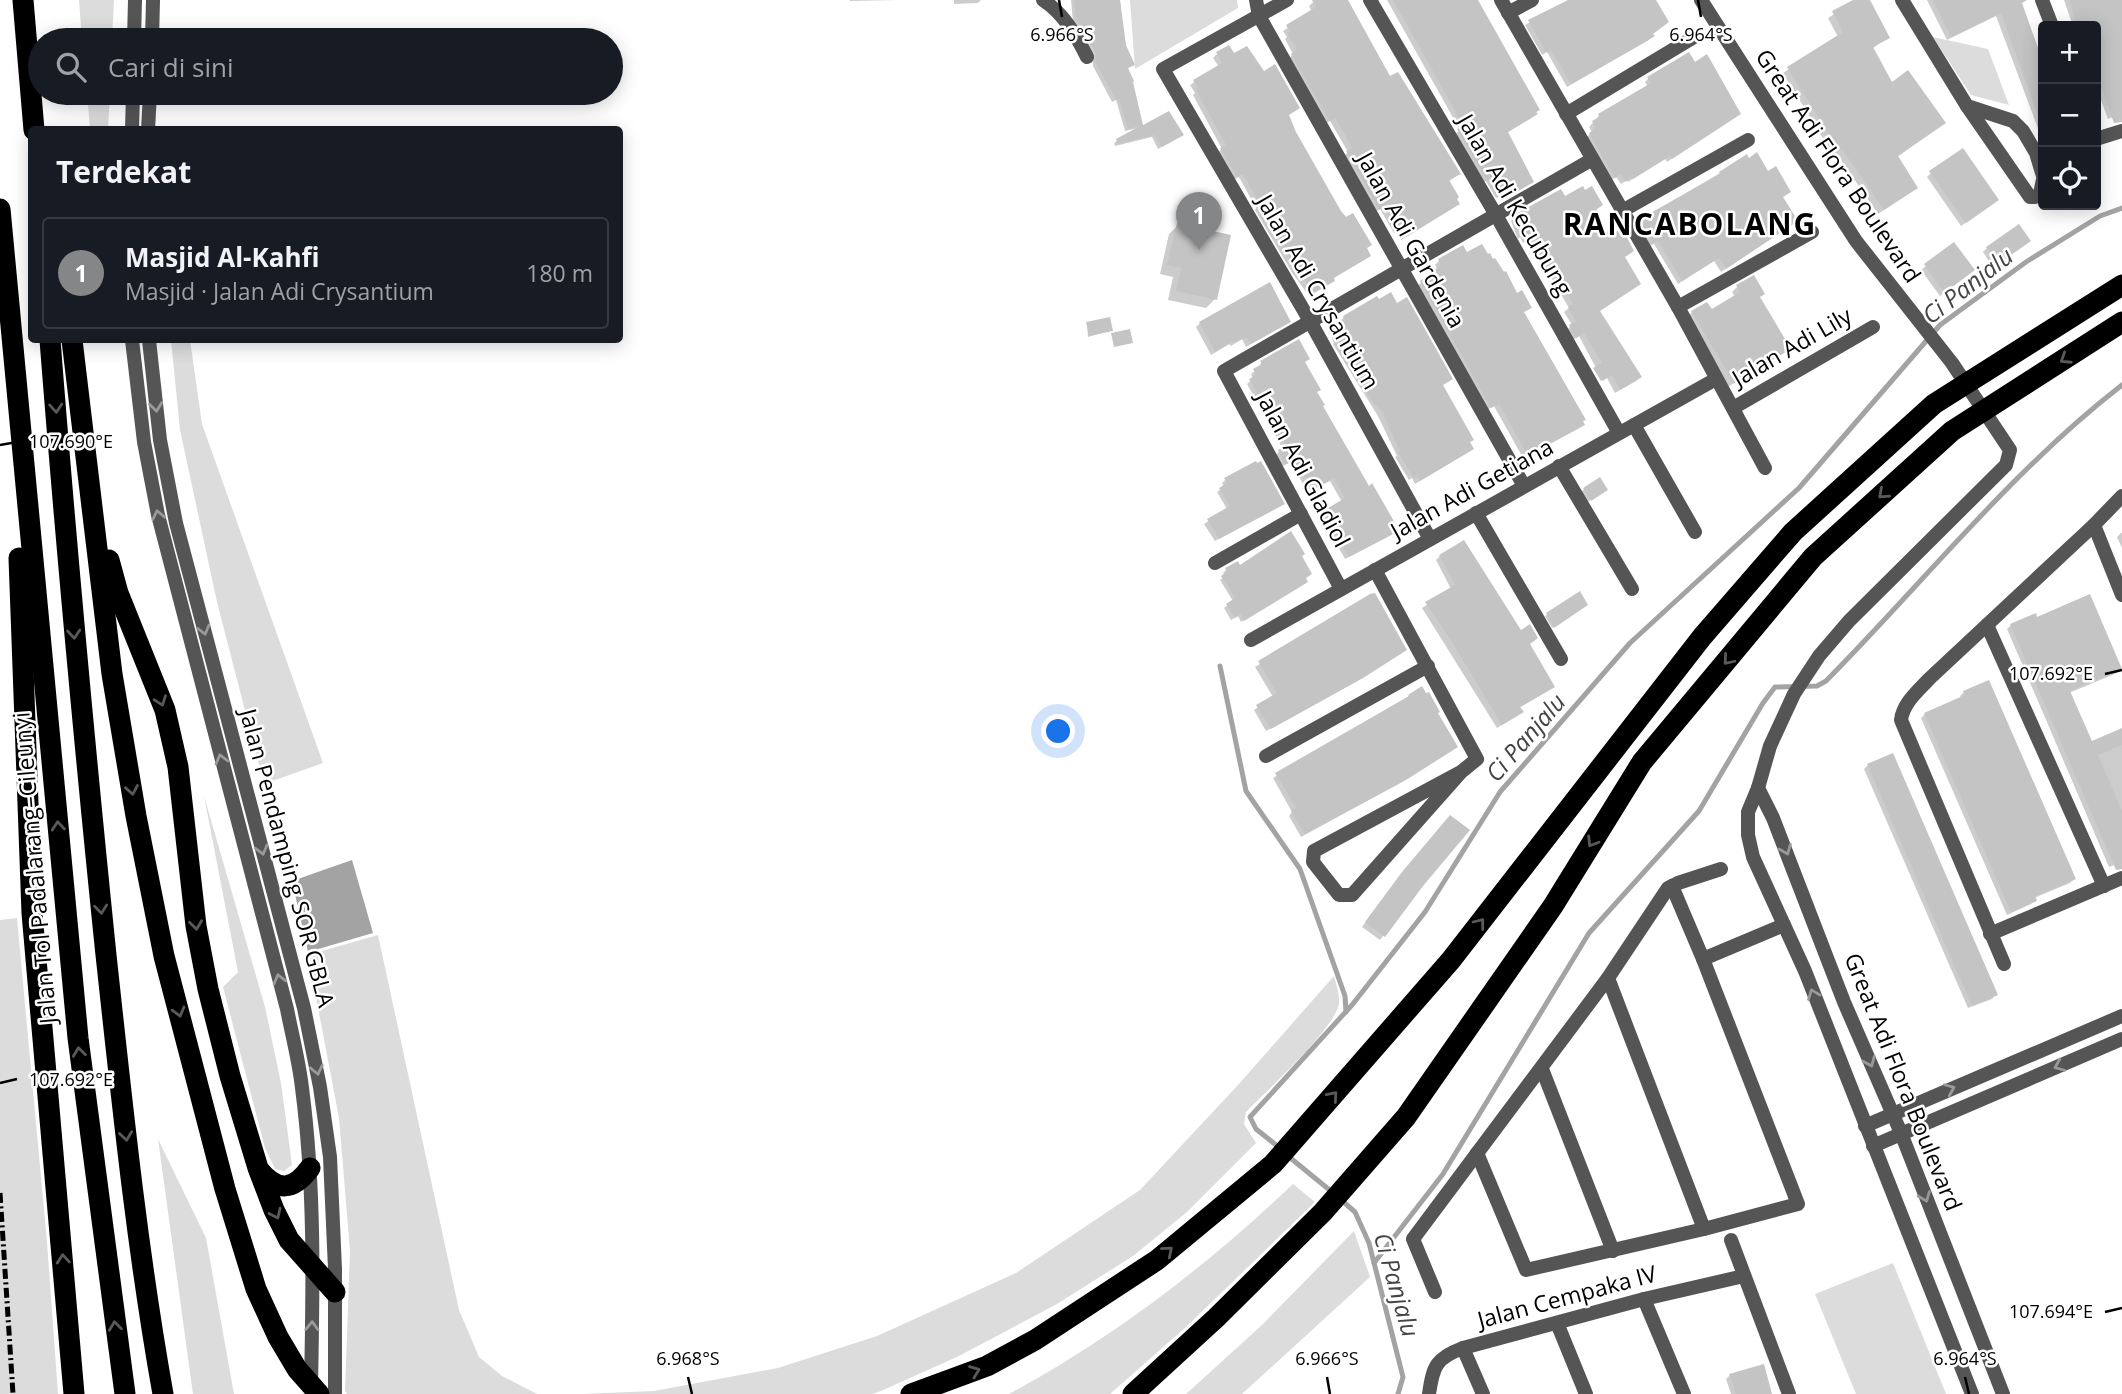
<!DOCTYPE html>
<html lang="id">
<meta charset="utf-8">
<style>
body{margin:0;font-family:"Open Sans",sans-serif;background:#20242c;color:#f1f3f6}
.controls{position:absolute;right:21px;top:21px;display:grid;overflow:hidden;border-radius:7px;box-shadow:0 4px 18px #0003}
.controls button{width:63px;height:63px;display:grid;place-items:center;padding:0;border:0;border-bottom:2px solid #363941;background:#171b24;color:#f1f3f6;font:35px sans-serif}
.you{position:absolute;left:1059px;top:732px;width:24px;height:24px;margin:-18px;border:5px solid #fff;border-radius:50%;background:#1a73e8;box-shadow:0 0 0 10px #1a73e833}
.badge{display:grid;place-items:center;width:46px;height:46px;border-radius:50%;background:#858687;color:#fff;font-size:23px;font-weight:700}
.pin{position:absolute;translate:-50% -58px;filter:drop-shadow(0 2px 4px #0008)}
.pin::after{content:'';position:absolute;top:37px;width:24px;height:21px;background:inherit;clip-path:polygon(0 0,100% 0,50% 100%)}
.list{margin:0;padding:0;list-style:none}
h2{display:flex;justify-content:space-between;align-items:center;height:91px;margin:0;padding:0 28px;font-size:30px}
h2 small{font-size:23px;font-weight:400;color:#9ea1a6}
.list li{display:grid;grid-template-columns:46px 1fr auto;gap:21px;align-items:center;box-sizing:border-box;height:112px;margin:0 14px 14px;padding:0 14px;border:2px solid #363941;border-radius:7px}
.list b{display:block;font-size:26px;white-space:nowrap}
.list p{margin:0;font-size:23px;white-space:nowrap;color:#9ea1a6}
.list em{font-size:23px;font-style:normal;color:#9ea1a6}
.icon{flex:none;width:38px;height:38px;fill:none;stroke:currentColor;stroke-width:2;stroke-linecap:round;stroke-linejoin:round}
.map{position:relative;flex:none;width:2122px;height:1394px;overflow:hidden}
.search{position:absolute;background:#171b24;box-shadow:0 4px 18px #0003;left:28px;top:28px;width:595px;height:77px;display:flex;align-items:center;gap:18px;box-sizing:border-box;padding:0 24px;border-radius:38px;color:#9ea1a6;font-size:26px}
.panel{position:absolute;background:#171b24;box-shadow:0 4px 18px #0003;left:28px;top:126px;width:595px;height:217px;border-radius:7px}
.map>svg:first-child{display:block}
</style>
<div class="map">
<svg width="2122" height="1394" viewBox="0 0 2122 1394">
<rect width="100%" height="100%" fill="#fff"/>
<!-- green -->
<g fill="#dcdcdc">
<path d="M79,0H114L112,40H82Z"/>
<path d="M1130,0H1237L1238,8L1135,69Z"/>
<path d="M1933,37L1988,49L2009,105L1971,95Z"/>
<path d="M87,93H110L108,129H90Z"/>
<path d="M171,340H190L202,424L323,763L264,784L217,602L180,430Z"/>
<path d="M204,796L265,1007L281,1083L292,1165L284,1171L275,1169L265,1148L223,987L238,972Z"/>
<path d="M17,918L47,1242L58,1394H0V920Z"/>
<path d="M378,935L459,1310L479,1357L502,1376L537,1394H347L345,1391L350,1251L339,1118L308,955Z"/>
<path d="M1334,976C1336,984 1340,994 1339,1003C1336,1028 1266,1091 1246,1112L1244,1124L1256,1143L1187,1212L1133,1256L1057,1304L959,1356L881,1391L872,1394H582L654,1391L778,1368L877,1336L1016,1273L1140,1190L1238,1085Z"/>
<path d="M158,1139L206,1238L234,1394H193Z"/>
<path d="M1293,1184L1315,1202L1187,1326L1110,1394H1009C1113,1338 1208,1265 1293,1184Z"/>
<path d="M1354,1231L1370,1277L1242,1394H1186L1262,1325Z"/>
<path d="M1893,1263L1946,1394H1856L1815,1294Z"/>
</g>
<!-- water -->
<path fill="#a3a3a3" d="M352,860L373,933L308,952L292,881Z"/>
<!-- shadow -->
<g fill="#0003">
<path d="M850,0H897L850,1Z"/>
<path d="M954,0H981L978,3L954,4Z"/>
<path d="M1071,0H1120L1124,46L1133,64L1126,69L1141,128L1179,137L1158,149L1152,137L1115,146L1114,143L1118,140L1138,128L1125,131L1116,100L1112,102L1093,66V56L1073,22Z"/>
<path d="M1315,0H1343L1390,79L1459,174L1448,182L1458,204L1401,240L1397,232L1394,233L1380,209L1375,212L1343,157L1348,152L1330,121L1325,124L1289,59L1293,54L1285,39L1287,37L1283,31L1312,12L1309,6Z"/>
<path d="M1387,0H1476L1538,110L1531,118L1506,133L1528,185L1501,201L1499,197L1496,198L1486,181L1482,183L1454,135L1460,130Z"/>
<path d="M1569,0H1654L1652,34L1649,40L1567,87L1547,52L1542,55L1525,25Z"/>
<path d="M1856,0H1868L1888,37L1872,49L1891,85L1944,123L1897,157L1916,188L1878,214L1836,153L1833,155L1783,73L1838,37L1828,18Z"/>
<path d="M1927,0H2018L2043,69V142L1996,16L1947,40Z"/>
<path d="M2064,0H2122V114L2108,119L2096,87V26H2073Z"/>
<path d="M1217,54L1287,116L1333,281L1309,296L1293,274L1255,210L1256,208L1239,177L1233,180L1217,153L1222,149L1193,95L1195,93L1190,85L1219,67L1213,58Z"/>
<path d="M1649,78L1735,117L1667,162L1665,159L1628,182L1627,180L1621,184L1616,177L1610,181L1586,138L1592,132L1589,127L1599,116L1648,87L1645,82Z"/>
<path d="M1720,173H1768L1796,221L1721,272L1714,261L1678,284L1654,244L1648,247L1635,223Z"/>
<path d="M1931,173L1993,204L1961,226L1927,177Z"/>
<path d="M1515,217L1587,219L1600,239L1623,258L1599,312L1640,377L1636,381L1615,393L1607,378L1603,381L1579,336L1571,341L1566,331L1572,325L1564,312L1569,308L1529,240L1523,243L1520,237L1518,239L1511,221Z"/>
<path d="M1178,225L1215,299L1206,308L1168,300L1173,277L1160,274L1169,234Z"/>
<path d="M1954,244L1969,274L1940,296L1921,270Z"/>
<path d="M2025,245L1993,267L1983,252L1987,248Z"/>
<path d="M1467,255L1530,307L1522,313L1583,425L1523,458L1494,406L1487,410L1417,286L1438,270L1435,265L1439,261Z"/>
<path d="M1737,287L1759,298L1788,349L1728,387L1687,318L1692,312L1711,311L1735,297L1732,292Z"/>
<path d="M1397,305L1441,386L1468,443V452L1415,484L1412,478L1409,480L1395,457L1397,456L1378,416L1333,344L1334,343L1330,333L1342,324L1340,321L1344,317Z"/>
<path d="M1200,323L1284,325L1246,347L1242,339L1231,346L1229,344L1211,355L1196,327Z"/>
<path d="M1087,324L1111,330L1088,337Z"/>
<path d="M1261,363H1304L1321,407L1395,532L1391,535L1345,559L1321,516L1342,502L1330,481L1308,492L1290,462L1281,467L1275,455L1283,449L1247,384L1253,379L1251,374L1259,368Z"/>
<path d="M1225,480L1283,504L1215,541L1204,524L1227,509L1217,492L1224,487L1222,483Z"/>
<path d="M1584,489L1606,490L1586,503L1580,493Z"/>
<path d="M2121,533H2122V548L2117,537Z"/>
<path d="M1440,556L1528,644L1549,690L1519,708L1521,712L1517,716L1497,728L1422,608L1451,589L1436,560Z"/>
<path d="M1237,564L1239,567L1304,578L1303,584L1241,622L1238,616L1231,620L1224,608L1233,601L1220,580L1225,576L1223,573L1226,570Z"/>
<path d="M1579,594L1584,606L1552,628L1545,616Z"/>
<path d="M1370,596L1357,681L1266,731L1254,710L1273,697L1255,667Z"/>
<path d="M2036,619L2121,668L2117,673L2069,693L2091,743L2122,730V862L2109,867L2007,629L2011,625Z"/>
<path d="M1421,689L1400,783L1301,837L1289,816L1292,812L1273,778Z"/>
<path d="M1964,692L2074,879L2070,883L2034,898L2035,900L2031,904L2007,915L1921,718L1925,714L1961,699L1960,696Z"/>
<path d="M1868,765L1996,994L1992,999L1968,1008L1864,769Z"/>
<path d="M1398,878L1422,885L1380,940L1362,927Z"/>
<path d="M1730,1375L1771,1394H1731L1726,1379Z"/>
</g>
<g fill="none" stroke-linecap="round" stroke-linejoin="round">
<!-- stream -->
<g stroke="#a3a3a3" stroke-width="5">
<path d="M1220,666L1246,791L1300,869L1345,996L1346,1012"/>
<path d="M1281,1149L1256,1129L1250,1117L1352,1005L1425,912L1500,792L1630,643L1799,488L1940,325L2026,262L2100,216L2122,208"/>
<path d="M1288,1156L1332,1192"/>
<path d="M1339,1198L1355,1212L1369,1243L1403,1377L1398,1394"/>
<path d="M1374,1263L1443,1174L1589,933L1699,811L1763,703L1775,687L1817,686L1826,681C1924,582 2012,470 2122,385"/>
</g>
</g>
<!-- building -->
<g fill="#c4c4c4">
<path d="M1074,0H1120L1126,45L1135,65L1128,68L1134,81L1133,82L1143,125L1169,111L1184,135L1162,147L1155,135L1118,144L1116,139L1140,126L1128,129L1119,98L1116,100L1102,74L1095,62L1096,53L1076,19Z"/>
<path d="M1312,0H1348L1390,76L1398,72L1461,174L1449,180L1459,197L1457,199L1460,204L1406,237L1401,229L1399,230L1385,206L1379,210L1346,151L1352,148L1344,133L1335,118L1330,121L1291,54L1297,50L1287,33L1290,32L1286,25L1316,7Z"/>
<path d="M1393,0H1478L1540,110L1536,112L1538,114L1508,132L1534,182L1506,198L1503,194L1500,196L1491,178L1487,181L1457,129L1463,125Z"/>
<path d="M1568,0H1656L1669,22L1653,34L1655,36L1571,84L1551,50L1546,52L1528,20Z"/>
<path d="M1853,0H1870L1890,38L1873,47L1892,82L1908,70L1946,123L1898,156L1918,188L1884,210L1842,149L1839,151L1787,67L1843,32L1832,11Z"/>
<path d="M1933,0H2027L2022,3L2043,62V124H2041L2001,13L1951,37Z"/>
<path d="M2069,0H2122V122L2114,123L2096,72V26H2078Z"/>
<path d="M1229,45L1234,53L1247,46L1264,71L1275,64L1300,108L1289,115L1296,132L1341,211L1346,217L1353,213L1372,245L1367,248L1371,256L1334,278L1335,281L1314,293L1297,270L1258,204L1259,203L1243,174L1237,177L1220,148L1226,145L1196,90L1198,88L1193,80L1222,63L1216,52Z"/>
<path d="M1689,52L1695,62L1707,54L1741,114L1672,159L1670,156L1633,179L1632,177L1625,182L1621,174L1615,178L1589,133L1596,128L1592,121L1599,117L1598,114L1651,83L1647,77Z"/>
<path d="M1963,148L1999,200L1966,223L1929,171Z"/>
<path d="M1757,152L1768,171L1776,166L1791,192L1783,197L1798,221L1726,269L1719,258L1682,281L1658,241L1653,244L1638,218L1646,213L1647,215L1720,174L1719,172L1747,154L1749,158Z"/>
<path d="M1583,186L1585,190L1592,186L1603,205L1597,209L1598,212L1589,219L1600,236L1610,230L1612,234L1622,228L1634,251L1625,257L1641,284L1600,311L1642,377L1620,390L1612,375L1601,381L1593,368L1602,363L1584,333L1576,338L1569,325L1576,321L1568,307L1573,304L1564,287L1534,236L1528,239L1525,234L1523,236L1516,223L1518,222L1514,215L1561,189L1565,196Z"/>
<path d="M1177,223L1231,235L1217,300L1176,291L1181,268L1167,265Z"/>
<path d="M2019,224L2031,241L1998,264L1986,247Z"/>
<path d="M1954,242L1975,270L1944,293L1924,264Z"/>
<path d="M1482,244L1488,254L1490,253L1493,259L1495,258L1504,272L1506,271L1517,293L1522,290L1532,308L1524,312L1586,420L1583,421L1585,425L1528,456L1499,404L1491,408L1420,281L1441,265L1438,259L1463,245L1467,252Z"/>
<path d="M1754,275L1765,294L1760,297L1791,349L1734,383L1691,311L1707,302L1712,309L1740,292L1736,285Z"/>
<path d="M1270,282L1291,322L1251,344L1246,337L1235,343L1234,341L1215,352L1199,322Z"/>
<path d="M1391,292L1397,303L1407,297L1453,379L1443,385L1474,440L1470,442L1474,449L1420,481L1417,475L1414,478L1398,452L1400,451L1382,412L1376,405L1375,406L1336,339L1338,338L1333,327L1345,320L1343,316L1377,296L1379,299Z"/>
<path d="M1110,317L1113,331L1089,336L1086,322Z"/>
<path d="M1130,329L1133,343L1114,347L1111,333Z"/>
<path d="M1299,339L1310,359L1305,362L1321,390L1317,392L1325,405L1323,406L1369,486L1372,483L1395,523L1393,524L1397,532L1349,557L1323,511L1345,498L1334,478L1312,490L1294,460L1285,465L1278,450L1286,445L1249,379L1256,375L1253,369L1262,364L1260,361Z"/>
<path d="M1256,461L1257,463L1261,461L1285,504L1219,539L1207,519L1230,506L1219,488L1227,483L1224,478Z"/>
<path d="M1600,477L1608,490L1591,501L1583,488Z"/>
<path d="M1291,531L1305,554L1302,556L1312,574L1306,578L1308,582L1244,621L1241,614L1235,618L1226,604L1235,598L1221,576L1227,572L1225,568L1238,561L1240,565Z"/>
<path d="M1464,540L1521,630L1530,624L1538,638L1530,644L1555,687L1520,707L1524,712L1502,725L1452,642L1425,602L1455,585L1439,555Z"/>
<path d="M1580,591L1588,605L1554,628L1546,613Z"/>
<path d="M1375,593L1407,650L1363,678L1271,729L1256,705L1277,693L1258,661L1370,594Z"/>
<path d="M2090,594L2122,669L2070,691L2092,741L2122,728V745L2098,755L2122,811V869L2116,870L2010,624L2036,613L2037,617Z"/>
<path d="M1989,680L2076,879L2035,896L2037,901L2011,912L1924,713L1965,695L1963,691Z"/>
<path d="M1422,686L1426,693L1429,692L1440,712L1438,713L1458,747L1406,780L1305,834L1291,811L1296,808L1275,773L1409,696L1408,695Z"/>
<path d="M1893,753L1998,995L1972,1006L1867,764Z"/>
<path d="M1450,815L1470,830L1423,886L1385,937L1365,922L1402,872Z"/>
<path d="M1764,1364L1772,1394H1736L1729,1374Z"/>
</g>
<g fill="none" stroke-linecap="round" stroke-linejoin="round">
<!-- minor -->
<g stroke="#555" stroke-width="14">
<path d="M1043,0C1064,14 1076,35 1087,57"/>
<path d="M1256,0L1259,16L1524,486"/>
<path d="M1287,0L1163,69L1310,321L1430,539"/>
<path d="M1370,0L1496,215L1619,433"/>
<path d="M1501,0L1678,307L1765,468"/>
<path d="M1701,0L1856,241L1952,363L2010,450L2006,465L1849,621L1819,656L1794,694L1770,746L1758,788L1748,812V835L1753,857L1805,971L1972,1394"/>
<path d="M1902,0L1967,106L2013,121L2023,131L2036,153L2043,176"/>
<path d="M2042,0L2052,26"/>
<path d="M1508,13L1532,0"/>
<path d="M1967,106L2030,197H2035L2040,194L2043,179"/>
<path d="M1566,114L1694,37"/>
<path d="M2096,139L2122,131"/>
<path d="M1622,211L1748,140"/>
<path d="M1678,307L1812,232"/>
<path d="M1733,408L1873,327"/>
<path d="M1634,425L1695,532"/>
<path d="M1559,466L1632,589"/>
<path d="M1476,513L1561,659"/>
<path d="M2094,525L2122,595"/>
<path d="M1215,563L1301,514"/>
<path d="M1375,570L1477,759L1461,772L1352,895H1339L1313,862L1314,851L1461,772"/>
<path d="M1341,589L1224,371L1591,160"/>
<path d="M1987,625L2104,886"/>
<path d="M1251,640L1716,379"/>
<path d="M1266,756L1428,666"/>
<path d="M1758,788L1773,818L1844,1002L1901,1133L2003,1394"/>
<path d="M1672,886L1703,959L1784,925"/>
<path d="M1990,934L2122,878"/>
<path d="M2004,964L1901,720C1903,703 1918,691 1929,679L2094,525L2122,496"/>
<path d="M1608,978L1704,1229"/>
<path d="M1542,1069L1613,1251"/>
<path d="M1865,1126L2122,1016"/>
<path d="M1873,1146L2122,1039"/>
<path d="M1477,1153L1526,1270L1704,1229L1798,1204L1703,959"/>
<path d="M1731,1240L1789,1394"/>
<path d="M1435,1292L1413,1239L1608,978L1668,888L1678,883L1721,869"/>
<path d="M1644,1299L1684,1394"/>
<path d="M1557,1323L1586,1394"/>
<path d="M1463,1348L1483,1394"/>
<path d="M1429,1394C1433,1366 1436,1358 1463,1348L1644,1299L1744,1276"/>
</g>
<!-- tertiary -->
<g stroke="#555" stroke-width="14">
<path d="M134,40L135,0"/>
<path d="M152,40L153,0"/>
<path d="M132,130L133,93"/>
<path d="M148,130L150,93"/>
<path d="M132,340L144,442L158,515L287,1009C292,1035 299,1061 302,1088C315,1187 313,1286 311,1386"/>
<path d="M149,340L160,440L176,523L304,1008L320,1087L330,1157L335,1269V1394"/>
</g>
<!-- motorway -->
<g stroke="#000" stroke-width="21">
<path d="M23,0L34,130"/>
<path d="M0,209L78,1038L125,1394"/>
<path d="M50,340C66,545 85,750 106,955C122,1102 137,1249 163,1394"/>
<path d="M72,340L112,674L136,816L164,956L225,1189L256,1289L278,1337L297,1369L319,1394"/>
<path d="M19,558L32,913L74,1394"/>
<path d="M109,560L118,593L165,710L178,767L196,926L208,989L230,1076L258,1168L274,1210L289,1240L335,1292"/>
<path d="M259,1170C278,1192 293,1191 310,1168"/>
<path d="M911,1394L987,1366L1035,1340L1157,1260L1273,1164L1451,960L1702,637L1793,532L1934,404L2122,285"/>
<path d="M1133,1394L1216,1318L1323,1212L1406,1117L1553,906L1642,762L1813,557L1952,431L2122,322"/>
</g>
<!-- rail -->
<path stroke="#000" stroke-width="5" stroke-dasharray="10 3.5 2 3.5" stroke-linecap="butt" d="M0,1193L13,1394"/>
</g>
<!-- one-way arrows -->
<defs><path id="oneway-chevron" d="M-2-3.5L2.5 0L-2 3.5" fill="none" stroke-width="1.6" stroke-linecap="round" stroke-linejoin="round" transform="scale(1.75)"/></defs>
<g stroke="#595959">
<use href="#oneway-chevron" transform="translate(2065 359) rotate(147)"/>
<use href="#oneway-chevron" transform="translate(56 408) rotate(86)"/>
<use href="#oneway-chevron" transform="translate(1883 494) rotate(138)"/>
<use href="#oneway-chevron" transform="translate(74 634) rotate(85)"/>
<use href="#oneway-chevron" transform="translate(1728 660) rotate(130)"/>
<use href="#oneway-chevron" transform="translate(161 701) rotate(70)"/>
<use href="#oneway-chevron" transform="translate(132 790) rotate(80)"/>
<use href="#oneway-chevron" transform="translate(58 826) rotate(-95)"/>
<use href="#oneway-chevron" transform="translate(1592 842) rotate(122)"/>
<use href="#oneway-chevron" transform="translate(101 909) rotate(84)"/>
<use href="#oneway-chevron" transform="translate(1480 923) rotate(-52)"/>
<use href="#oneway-chevron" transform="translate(196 925) rotate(83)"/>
<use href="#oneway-chevron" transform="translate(179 1012) rotate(75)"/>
<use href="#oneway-chevron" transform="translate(79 1052) rotate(-97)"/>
<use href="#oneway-chevron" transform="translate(1333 1096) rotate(-49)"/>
<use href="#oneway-chevron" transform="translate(126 1136) rotate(82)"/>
<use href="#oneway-chevron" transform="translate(276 1214) rotate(65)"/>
<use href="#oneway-chevron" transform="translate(1168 1251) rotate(-40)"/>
<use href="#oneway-chevron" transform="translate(63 1259) rotate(-95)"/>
<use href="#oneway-chevron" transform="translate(115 1326) rotate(-97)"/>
<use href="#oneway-chevron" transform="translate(975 1371) rotate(-21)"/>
</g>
<g stroke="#999">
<use href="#oneway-chevron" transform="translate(156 407) rotate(83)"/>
<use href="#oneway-chevron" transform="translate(158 515) rotate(-102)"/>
<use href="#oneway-chevron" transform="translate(204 630) rotate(75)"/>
<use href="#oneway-chevron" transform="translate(221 759) rotate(-105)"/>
<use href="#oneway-chevron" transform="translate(262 850) rotate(75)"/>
<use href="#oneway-chevron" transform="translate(1786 850) rotate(68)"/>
<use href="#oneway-chevron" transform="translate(279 979) rotate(-105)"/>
<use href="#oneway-chevron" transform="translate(1813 994) rotate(-111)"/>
<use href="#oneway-chevron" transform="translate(1870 1062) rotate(67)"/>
<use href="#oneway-chevron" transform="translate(2059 1066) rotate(157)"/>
<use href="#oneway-chevron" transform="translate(317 1070) rotate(78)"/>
<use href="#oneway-chevron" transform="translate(1950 1089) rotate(-23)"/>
<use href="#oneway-chevron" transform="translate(1925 1197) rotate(69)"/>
<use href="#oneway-chevron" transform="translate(312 1326) rotate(-89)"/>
</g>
<!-- ticks -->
<path fill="none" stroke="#000" stroke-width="2.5" d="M1059,0L1062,17M1698,0L1701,17M0,445L17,442M2105,674L2122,670M0,1083L17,1079M2105,1312L2122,1308M688,1377L692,1394M1327,1377L1330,1394M1965,1377L1969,1394"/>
<g text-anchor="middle" stroke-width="5" stroke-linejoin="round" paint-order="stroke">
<!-- street labels -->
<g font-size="23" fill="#000" stroke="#fff">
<text transform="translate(1838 166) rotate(56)" y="8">Great Adi Flora Boulevard</text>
<text transform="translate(1515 205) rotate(60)" y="8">Jalan Adi Kecubung</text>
<text transform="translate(1411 240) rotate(61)" y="8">Jalan Adi Gardenia</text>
<text transform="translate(1318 292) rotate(60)" y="8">Jalan Adi Crysantium</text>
<text transform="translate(1792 347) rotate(-30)" y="8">Jalan Adi Lily</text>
<text transform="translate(1303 469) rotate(62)" y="8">Jalan Adi Gladiol</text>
<text transform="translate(1472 489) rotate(-29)" y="8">Jalan Adi Getiana</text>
<text transform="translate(287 858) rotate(75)" y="8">Jalan Pendamping SOR GBLA</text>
<text transform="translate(35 868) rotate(-95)" y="8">Jalan Tol Padalarang–Cileunyi</text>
<text transform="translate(1903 1082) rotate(68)" y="8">Great Adi Flora Boulevard</text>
<text transform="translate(1567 1297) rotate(-15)" y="8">Jalan Cempaka IV</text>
</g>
<!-- water labels -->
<g font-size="24" font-style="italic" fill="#444" stroke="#fff">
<text transform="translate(1968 286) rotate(-38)" y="8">Ci Panjalu</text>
<text transform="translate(1526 738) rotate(-49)" y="8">Ci Panjalu</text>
<text transform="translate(1396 1285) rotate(74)" y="8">Ci Panjalu</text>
</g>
<!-- district labels -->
<g font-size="30" font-weight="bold" letter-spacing="2" fill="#000" stroke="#fff">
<text x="1690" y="235">RANCABOLANG</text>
</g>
</g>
<g font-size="18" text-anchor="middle" fill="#000" stroke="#fff" stroke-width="5" stroke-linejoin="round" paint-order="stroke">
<text x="1062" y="41">6.966°S</text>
<text x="1701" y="41">6.964°S</text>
<text x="71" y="448">107.690°E</text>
<text x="2051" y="680">107.692°E</text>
<text x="71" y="1086">107.692°E</text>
<text x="2051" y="1318">107.694°E</text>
<text x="688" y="1365">6.968°S</text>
<text x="1327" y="1365">6.966°S</text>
<text x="1965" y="1365">6.964°S</text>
</g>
</svg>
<div class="controls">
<button>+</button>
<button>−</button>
<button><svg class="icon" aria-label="locate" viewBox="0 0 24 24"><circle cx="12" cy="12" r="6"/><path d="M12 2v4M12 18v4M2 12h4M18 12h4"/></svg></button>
</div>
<div class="you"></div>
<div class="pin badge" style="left:1199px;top:250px">1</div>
<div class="search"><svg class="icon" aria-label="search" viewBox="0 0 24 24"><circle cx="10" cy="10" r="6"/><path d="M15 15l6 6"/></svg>Cari di sini</div>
<section class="panel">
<h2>Terdekat<small></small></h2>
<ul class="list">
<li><span class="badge">1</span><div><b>Masjid Al-Kahfi</b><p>Masjid · Jalan Adi Crysantium</p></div><em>180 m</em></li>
</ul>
</section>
</div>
